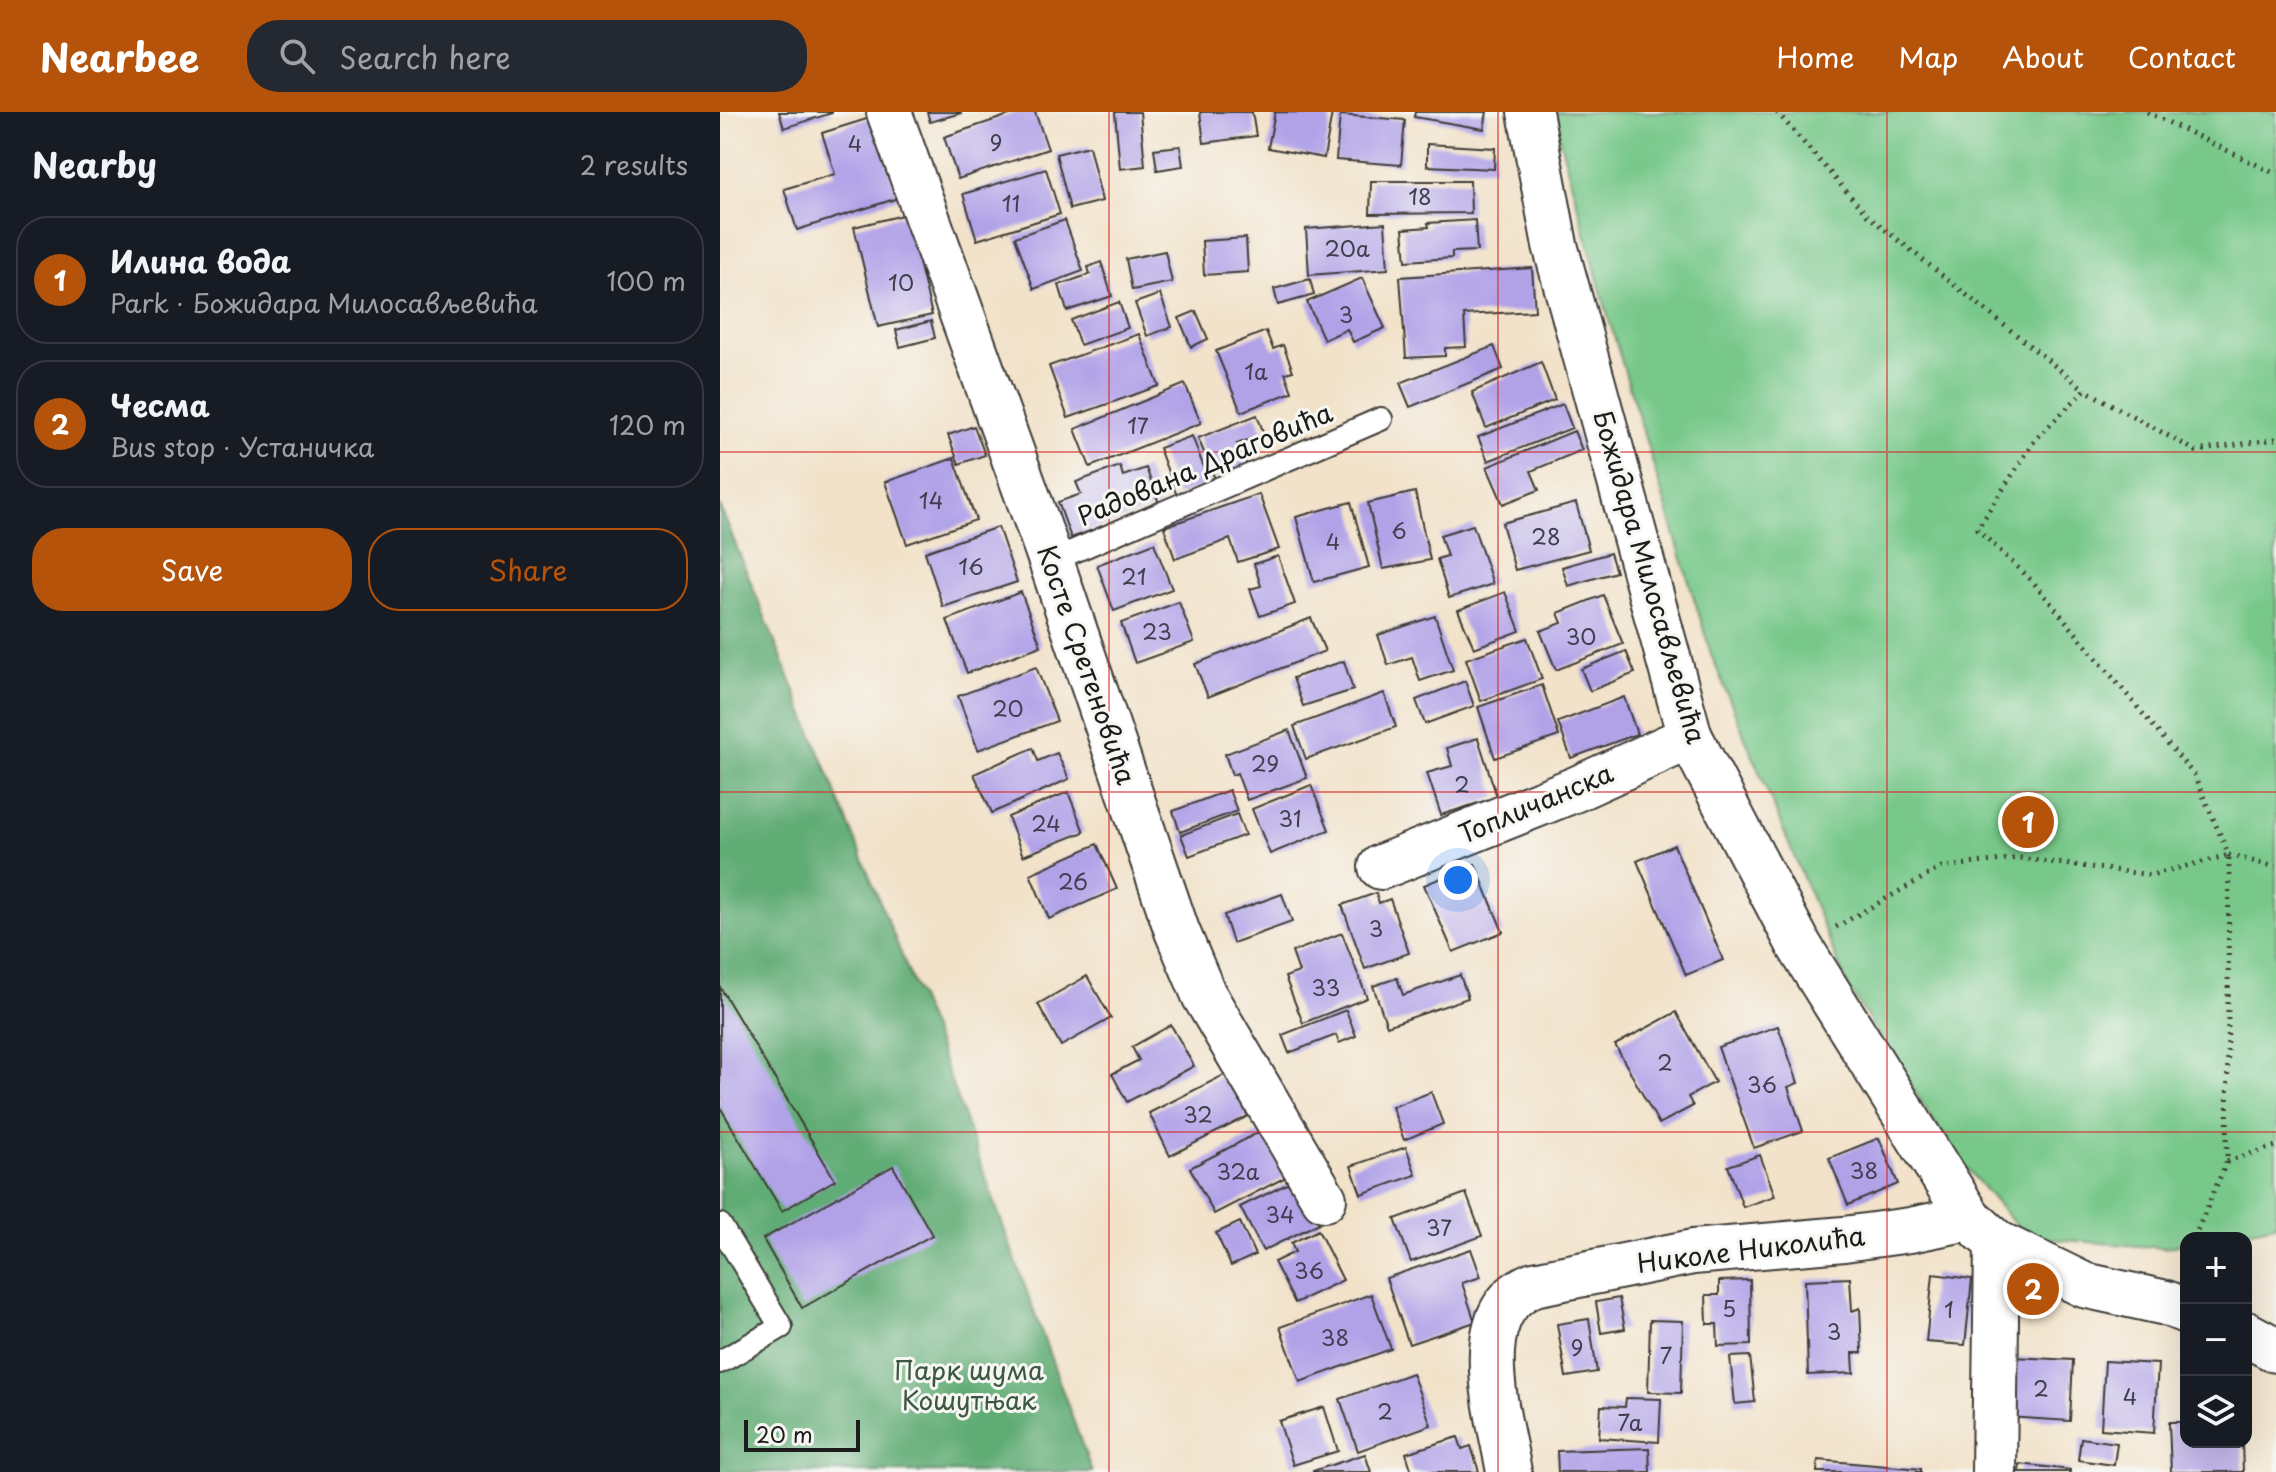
<!DOCTYPE html>
<meta charset="utf-8">
<style>
body{margin:0;font-family:"Playpen Sans",sans-serif;background:#242831;color:#f1f3f6}
.controls{position:absolute;right:24px;bottom:24px;display:grid;overflow:hidden;border-radius:16px;box-shadow:0 8px 32px #0002}
.controls button{width:72px;height:72px;display:grid;place-items:center;padding:0;border:0;border-bottom:2px solid #363941;background:#171b24;color:#f1f3f6;font:40px sans-serif}
.scale{position:absolute;left:24px;bottom:20px;width:116px;box-sizing:border-box;padding-left:8px;border:4px solid #1c1c1c;border-top:0;font-size:22px;line-height:28px;white-space:nowrap;color:#1c1c1c;-webkit-text-stroke:6px #f6f6f2;paint-order:stroke}
.you{position:absolute;left:738px;top:768px;width:28px;height:28px;margin:-20px;border:6px solid #fff;border-radius:50%;background:#1a73e8;box-shadow:0 0 0 12px #1a73e833}
.badge{display:grid;place-items:center;width:52px;height:52px;border-radius:50%;background:#b45309;color:#fff;font-size:26px;font-weight:700}
.pin{position:absolute;translate:-50% -50%;border:4px solid #fff;box-shadow:0 2px 8px #0006}
.list{margin:0;padding:0;list-style:none}
h2{display:flex;justify-content:space-between;align-items:center;height:104px;margin:0;padding:0 32px;font-size:34px}
h2 small{font-size:26px;font-weight:400;color:#9ea1a6}
.list li{display:grid;grid-template-columns:52px 1fr auto;gap:24px;align-items:center;box-sizing:border-box;height:128px;margin:0 16px 16px;padding:0 16px;border:2px solid #363941;border-radius:32px}
.list b{display:block;font-size:30px;white-space:nowrap}
.list p{margin:0;font-size:26px;white-space:nowrap;color:#9ea1a6}
.list em{font-size:26px;font-style:normal;color:#9ea1a6}
.actions{display:flex;gap:16px;padding:24px 32px}
.actions a{flex:1;padding:18px 0;border:2px solid #b45309;border-radius:32px;text-align:center;font-size:28px;color:#b45309}
.actions .main{background:#b45309;color:#fff}
.icon{flex:none;width:44px;height:44px;fill:none;stroke:currentColor;stroke-width:2;stroke-linecap:round;stroke-linejoin:round}
.map{position:relative;flex:none;width:1556px;height:1360px;overflow:hidden}
header{display:flex;align-items:center;gap:48px;box-sizing:border-box;height:112px;padding:0 40px;background:#b45309;color:#fff}
header strong{font-size:38px}
nav{display:flex;gap:44px;margin-inline-start:auto;font-size:28px}
.search{width:560px;height:72px;background:#242831;display:flex;align-items:center;gap:20px;box-sizing:border-box;padding:0 28px;border-radius:32px;color:#9ea1a6;font-size:30px}
main{display:flex}
aside{flex:1;background:#171b24}
.map>svg:first-child{display:block}
</style>
<header>
<strong>Nearbee</strong>
<div class="search"><svg class="icon" aria-label="search" viewBox="0 0 24 24"><circle cx="10" cy="10" r="6"/><path d="M15 15l6 6"/></svg>Search here</div>
<nav><a>Home</a><a>Map</a><a>About</a><a>Contact</a></nav>
</header>
<main>
<aside>
<h2>Nearby<small>2 results</small></h2>
<ul class="list">
<li><span class="badge">1</span><div><b>Илина вода</b><p>Park · Божидара Милосављевића</p></div><em>100 m</em></li>
<li><span class="badge">2</span><div><b>Чесма</b><p>Bus stop · Устаничка</p></div><em>120 m</em></li>
</ul>
<div class="actions"><a class="main">Save</a><a>Share</a></div>
</aside>
<div class="map">
<svg width="1556" height="1360" viewBox="0 0 1556 1360">
<rect width="100%" height="100%" fill="#f6f6f2"/>
<filter id="ink" filterUnits="userSpaceOnUse"><feTurbulence type="fractalNoise" baseFrequency=".0125" numOctaves="2"/><feDisplacementMap in="SourceGraphic" scale="16" xChannelSelector="R" yChannelSelector="G"/><feConvolveMatrix kernelMatrix="1 2 1 2 8 2 1 2 1" color-interpolation-filters="sRGB"/></filter>
<filter id="wash" filterUnits="userSpaceOnUse"><feTurbulence type="fractalNoise" baseFrequency=".006" numOctaves="4" result="noise"/><feDisplacementMap in="SourceGraphic" scale="32" xChannelSelector="R" yChannelSelector="G"/><feGaussianBlur stdDeviation="1.8" result="paint"/><feColorMatrix in="noise" values="0 0 0 0 0 0 0 0 0 0 0 0 0 0 0 0 0 1.4 0 .05"/><feComposite in="paint" operator="in"/></filter>
<g filter="url(#wash)">
<rect width="100%" height="100%" fill="#f2e2c9"/>
<!-- green -->
<path fill="#77c889" stroke="#4a7252" stroke-width="2" d="M832,0H1556V1113L1493,1126H1466V1131L1444,1136L1306,1125L1237,1045L1128,875L992,545L889,208Z"/>
<!-- forest -->
<path fill="#61ac75" stroke="#3e6448" stroke-width="2" d="M0,394L216,928L372,1360H0Z"/>
<g id="blocks">
<!-- building -->
<g fill="#b1a2e8">
<path d="M59,0H112V1L64,16Z"/>
<path d="M207,0H240L241,1L210,10Z"/>
<path d="M298,0H315L328,37L238,67L224,25Z"/>
<path d="M395,0H420L425,54L400,57Z"/>
<path d="M480,0H532L536,24L484,31Z"/>
<path d="M555,0L612,1L604,46L548,36Z"/>
<path d="M695,0H767L764,17L694,5Z"/>
<path d="M620,3L685,8L681,53L616,48Z"/>
<path d="M153,5L178,86L77,118L64,77L115,62L102,21Z"/>
<path d="M707,32L775,36L774,57L707,54Z"/>
<path d="M369,34L382,89L350,97L336,42Z"/>
<path d="M460,34L463,54L437,58L434,37Z"/>
<path d="M326,57L340,102L257,128L243,82Z"/>
<path d="M651,69H750L751,101L650,102Z"/>
<path d="M187,102L212,203L158,215L134,115Z"/>
<path d="M345,108L363,159L314,177L295,125Z"/>
<path d="M755,108L757,139L732,140V146L686,149L683,117L709,115L708,111Z"/>
<path d="M665,111L668,157L589,163L586,117Z"/>
<path d="M526,126L528,160L484,163L482,129Z"/>
<path d="M445,139L452,170L412,178L406,147Z"/>
<path d="M381,150L392,184L347,199L339,173L370,162L368,155Z"/>
<path d="M812,156L815,199L744,203L746,235L725,236V244L686,246L680,165Z"/>
<path d="M642,166L665,216L633,230L627,217L604,228L587,190Z"/>
<path d="M590,167L594,183L558,193L554,177Z"/>
<path d="M440,182L452,215L427,224L415,191Z"/>
<path d="M399,190L408,216L360,233L351,208Z"/>
<path d="M476,199L488,227L471,235L459,206Z"/>
<path d="M211,209L215,226L180,235L176,218Z"/>
<path d="M546,219L553,237L563,233L573,259L565,261L572,280L521,300L496,239Z"/>
<path d="M419,222L439,274L348,306L329,254Z"/>
<path d="M774,234L783,257L690,295L680,271Z"/>
<path d="M821,250L835,288L766,316L752,280Z"/>
<path d="M465,272L481,311L370,355L355,317Z"/>
<path d="M843,292L852,316L768,349L758,325Z"/>
<path d="M537,303L544,322L517,332L527,354L495,367L478,326Z"/>
<path d="M254,314L265,343L239,352L228,323Z"/>
<path d="M854,319L862,338L811,359L819,378L783,392L767,355Z"/>
<path d="M472,324L490,372L457,384L439,336Z"/>
<path d="M234,346L256,408L187,432L165,370Z"/>
<path d="M400,354L403,364L426,356L440,394L351,426L338,390L361,382L356,370Z"/>
<path d="M695,380L710,448L663,457L648,391Z"/>
<path d="M539,382L559,437L518,450L510,427L455,447L444,415Z"/>
<path d="M631,390L649,455L594,470L576,405Z"/>
<path d="M856,391L869,438L795,458L782,411Z"/>
<path d="M753,413L773,472L729,486L717,447L727,444L720,423Z"/>
<path d="M278,415L297,470L223,495L205,440Z"/>
<path d="M434,431L452,477L394,499L377,453Z"/>
<path d="M890,441L896,460L848,474L842,455Z"/>
<path d="M558,444L575,492L540,504L530,477L541,474L534,452Z"/>
<path d="M301,480L321,534L247,561L227,508Z"/>
<path d="M785,480L800,519L754,536L738,498Z"/>
<path d="M883,483L903,532L836,558L820,519L842,511L838,501Z"/>
<path d="M459,490L474,530L415,551L401,511Z"/>
<path d="M715,504L733,558L700,569L692,545L668,553L658,523Z"/>
<path d="M591,506L605,539L488,585L475,552Z"/>
<path d="M807,526L822,567L761,589L746,547Z"/>
<path d="M906,539L915,561L870,579L861,557Z"/>
<path d="M624,549L633,578L583,594L573,566Z"/>
<path d="M316,555L337,609L258,638L238,584Z"/>
<path d="M745,569L754,594L705,612L696,588Z"/>
<path d="M822,573L839,624L775,646L758,595Z"/>
<path d="M664,581L676,615L586,647L574,614Z"/>
<path d="M904,585L917,622L851,646L838,610Z"/>
<path d="M569,618L587,666L527,688L517,661L512,663L505,642Z"/>
<path d="M758,626L777,685L721,703L707,661L732,654L727,636Z"/>
<path d="M313,636L318,649L337,641L349,667L272,701L254,662Z"/>
<path d="M591,673L609,718L550,742L532,697Z"/>
<path d="M509,678L517,699L460,720L453,699Z"/>
<path d="M348,680L364,720L303,744L288,705Z"/>
<path d="M517,702L525,723L469,744L461,723Z"/>
<path d="M377,732L397,777L329,807L310,762Z"/>
<path d="M954,733L1003,848L966,863L917,749Z"/>
<path d="M755,752L783,820L733,840L704,773Z"/>
<path d="M656,781L659,791L670,787L689,841L645,857L622,793Z"/>
<path d="M562,782L572,810L513,831L504,803Z"/>
<path d="M622,821L647,886L583,911L565,865L579,860L572,840Z"/>
<path d="M740,863L748,886L667,914L653,874L677,866L683,883Z"/>
<path d="M367,864L391,906L341,934L318,892Z"/>
<path d="M0,875L115,1068L62,1099L0,995Z"/>
<path d="M626,898L636,924L619,931L616,923L569,941L562,923Z"/>
<path d="M956,900L995,970L968,985L973,994L939,1012L895,933Z"/>
<path d="M451,913L474,954L407,990L392,962L419,948L412,935Z"/>
<path d="M1058,914L1078,971L1068,975L1083,1019L1034,1036L998,935Z"/>
<path d="M506,962L528,1004L450,1044L429,1001Z"/>
<path d="M711,980L723,1012L684,1028L672,995Z"/>
<path d="M541,1019L566,1065L494,1102L470,1056Z"/>
<path d="M1159,1026L1178,1072L1128,1093L1109,1046Z"/>
<path d="M686,1035L696,1063L641,1082L631,1054Z"/>
<path d="M1040,1043L1055,1084L1023,1095L1008,1054Z"/>
<path d="M173,1054L212,1123L82,1196L43,1127Z"/>
<path d="M577,1067L599,1111L543,1139L520,1095Z"/>
<path d="M746,1081L762,1124L691,1150L675,1107Z"/>
<path d="M520,1110L535,1143L511,1154L496,1121Z"/>
<path d="M598,1118L623,1168L575,1191L554,1150L575,1140L571,1131Z"/>
<path d="M751,1137L761,1165L742,1171L755,1210L689,1232L666,1166Z"/>
<path d="M1213,1162L1252,1167L1245,1233L1206,1230Z"/>
<path d="M1130,1166L1132,1199L1140,1196L1142,1241H1133L1134,1261L1088,1263L1085,1168Z"/>
<path d="M1030,1168L1031,1233L998,1234L997,1212H987L986,1183H999V1169Z"/>
<path d="M651,1182L671,1237L580,1270L560,1215Z"/>
<path d="M899,1186L905,1217L881,1221L876,1190Z"/>
<path d="M869,1207L877,1260L846,1265L837,1212Z"/>
<path d="M930,1208L963,1209L961,1281L928,1280Z"/>
<path d="M1030,1244L1035,1290L1015,1292L1010,1245Z"/>
<path d="M1292,1245L1353,1248L1350,1309L1288,1305Z"/>
<path d="M1385,1249L1438,1252L1434,1321L1381,1317Z"/>
<path d="M692,1261L711,1313L638,1339L620,1287Z"/>
<path d="M906,1286L941,1287L939,1330L879,1326L881,1294L905,1295Z"/>
<path d="M604,1295L618,1339L573,1353L559,1309Z"/>
<path d="M1449,1310H1466V1330H1522L1523,1360H1451Z"/>
<path d="M738,1325L742,1337L751,1334L759,1360H692L686,1341Z"/>
<path d="M1361,1326L1397,1331L1394,1353L1358,1348Z"/>
<path d="M929,1336L930,1360H838L837,1339Z"/>
<path d="M645,1342L651,1360H593V1359Z"/>
<path d="M1098,1348L1201,1357V1360H1097Z"/>
<path d="M1300,1352L1350,1358V1360H1299Z"/>
</g>
</g>
</g>
<g filter="url(#ink)">
<use href="#blocks" fill-opacity="0" stroke="#3c3a36" stroke-width="2"/>
<g fill="none" stroke-linecap="round" stroke-linejoin="round">
<!-- service casing -->
<g stroke="#3c3a36" stroke-width="26">
<g id="service">
<path d="M331,449L661,307"/>
<path d="M0,1113L61,1215L0,1250"/>
</g>
</g>
<!-- minor casing -->
<g stroke="#3c3a36" stroke-width="48">
<g id="minor">
<path d="M169,0L331,449L457,819L484,883L604,1087"/>
<path d="M810,0L835,133L970,625L1080,835L1249,1106L1277,1131L1364,1173L1446,1191L1466,1199"/>
<path d="M661,755L856,677L970,625"/>
<path d="M1526,1222L1556,1238"/>
<path d="M789,1360C780,1305 744,1200 814,1172L973,1140L1124,1127L1190,1118L1249,1106"/>
<path d="M1274,1360L1277,1131"/>
</g>
</g>
<!-- path -->
<g stroke="#3c3a36" stroke-width="5" stroke-dasharray="2 6" stroke-linecap="butt">
<path d="M1057,0L1147,103L1365,278"/>
<path d="M1427,0L1556,62"/>
<path d="M1556,327L1476,339L1365,278L1315,328L1257,417L1314,471L1474,663L1509,743L1556,755"/>
<path d="M1116,815L1222,755L1299,746L1431,763L1509,743L1507,1049L1474,1126"/>
<path d="M1507,1049L1556,1034"/>
</g>
<!-- service -->
<use href="#service" stroke="#fff" stroke-width="22"/>
<!-- minor -->
<use href="#minor" stroke="#fff" stroke-width="44"/>
</g>
</g>
<!-- grid -->
<path fill="none" stroke="#d62828" stroke-width="2" stroke-opacity="0.55" d="M389,0V1360M778,0V1360M1167,0V1360M0,340H1556M0,680H1556M0,1020H1556"/>
<g text-anchor="middle" stroke-width="6" stroke-linejoin="round" paint-order="stroke">
<!-- number labels -->
<g font-size="22" fill="#413e4f">
<text x="276" y="39">9</text>
<text x="135" y="40">4</text>
<text x="700" y="93">18</text>
<text x="291" y="100">11</text>
<text x="627" y="145">20a</text>
<text x="181" y="179">10</text>
<text x="626" y="211">3</text>
<text x="536" y="268">1a</text>
<text x="418" y="322">17</text>
<text x="211" y="397">14</text>
<text x="679" y="427">6</text>
<text x="826" y="433">28</text>
<text x="613" y="438">4</text>
<text x="251" y="463">16</text>
<text x="414" y="473">21</text>
<text x="437" y="528">23</text>
<text x="861" y="533">30</text>
<text x="288" y="605">20</text>
<text x="545" y="660">29</text>
<text x="742" y="681">2</text>
<text x="570" y="715">31</text>
<text x="326" y="720">24</text>
<text x="353" y="778">26</text>
<text x="656" y="825">3</text>
<text x="606" y="884">33</text>
<text x="945" y="959">2</text>
<text x="1042" y="981">36</text>
<text x="478" y="1011">32</text>
<text x="1144" y="1067">38</text>
<text x="518" y="1068">32a</text>
<text x="560" y="1111">34</text>
<text x="719" y="1124">37</text>
<text x="589" y="1167">36</text>
<text x="1009" y="1205">5</text>
<text x="1229" y="1206">1</text>
<text x="1114" y="1228">3</text>
<text x="615" y="1234">38</text>
<text x="857" y="1244">9</text>
<text x="946" y="1252">7</text>
<text x="1321" y="1285">2</text>
<text x="1410" y="1293">4</text>
<text x="665" y="1308">2</text>
<text x="910" y="1319">7a</text>
</g>
<!-- street labels -->
<g font-size="26" fill="#1c1c1c" stroke="#f6f6f2">
<text transform="translate(485 353) rotate(-23)" y="9">Радована Драговића</text>
<text transform="translate(929 465) rotate(74)" y="9">Божидара Милосављевића</text>
<text transform="translate(366 553) rotate(71)" y="9">Косте Сретеновића</text>
<text transform="translate(816 692) rotate(-23)" y="9">Топличанска</text>
<text transform="translate(1031 1138) rotate(-7)" y="9">Николе Николића</text>
</g>
<!-- park labels -->
<g font-size="26" fill="#3c5842" stroke="#f6f6f2">
<text x="249" y="1268">Парк шума<tspan x="249" dy="30">Кошутњак</tspan></text>
</g>
</g>
</svg>
<div class="controls">
<button>+</button>
<button>−</button>
<button><svg class="icon" aria-label="layers" viewBox="0 0 24 24"><path d="M12 4l9 5-9 5-9-5zM3 14l9 5 9-5"/></svg></button>
</div>
<div class="scale">20 m</div>
<div class="you"></div>
<div class="pin badge" style="left:1308px;top:710px">1</div>
<div class="pin badge" style="left:1313px;top:1177px">2</div>
</div>
</main>
